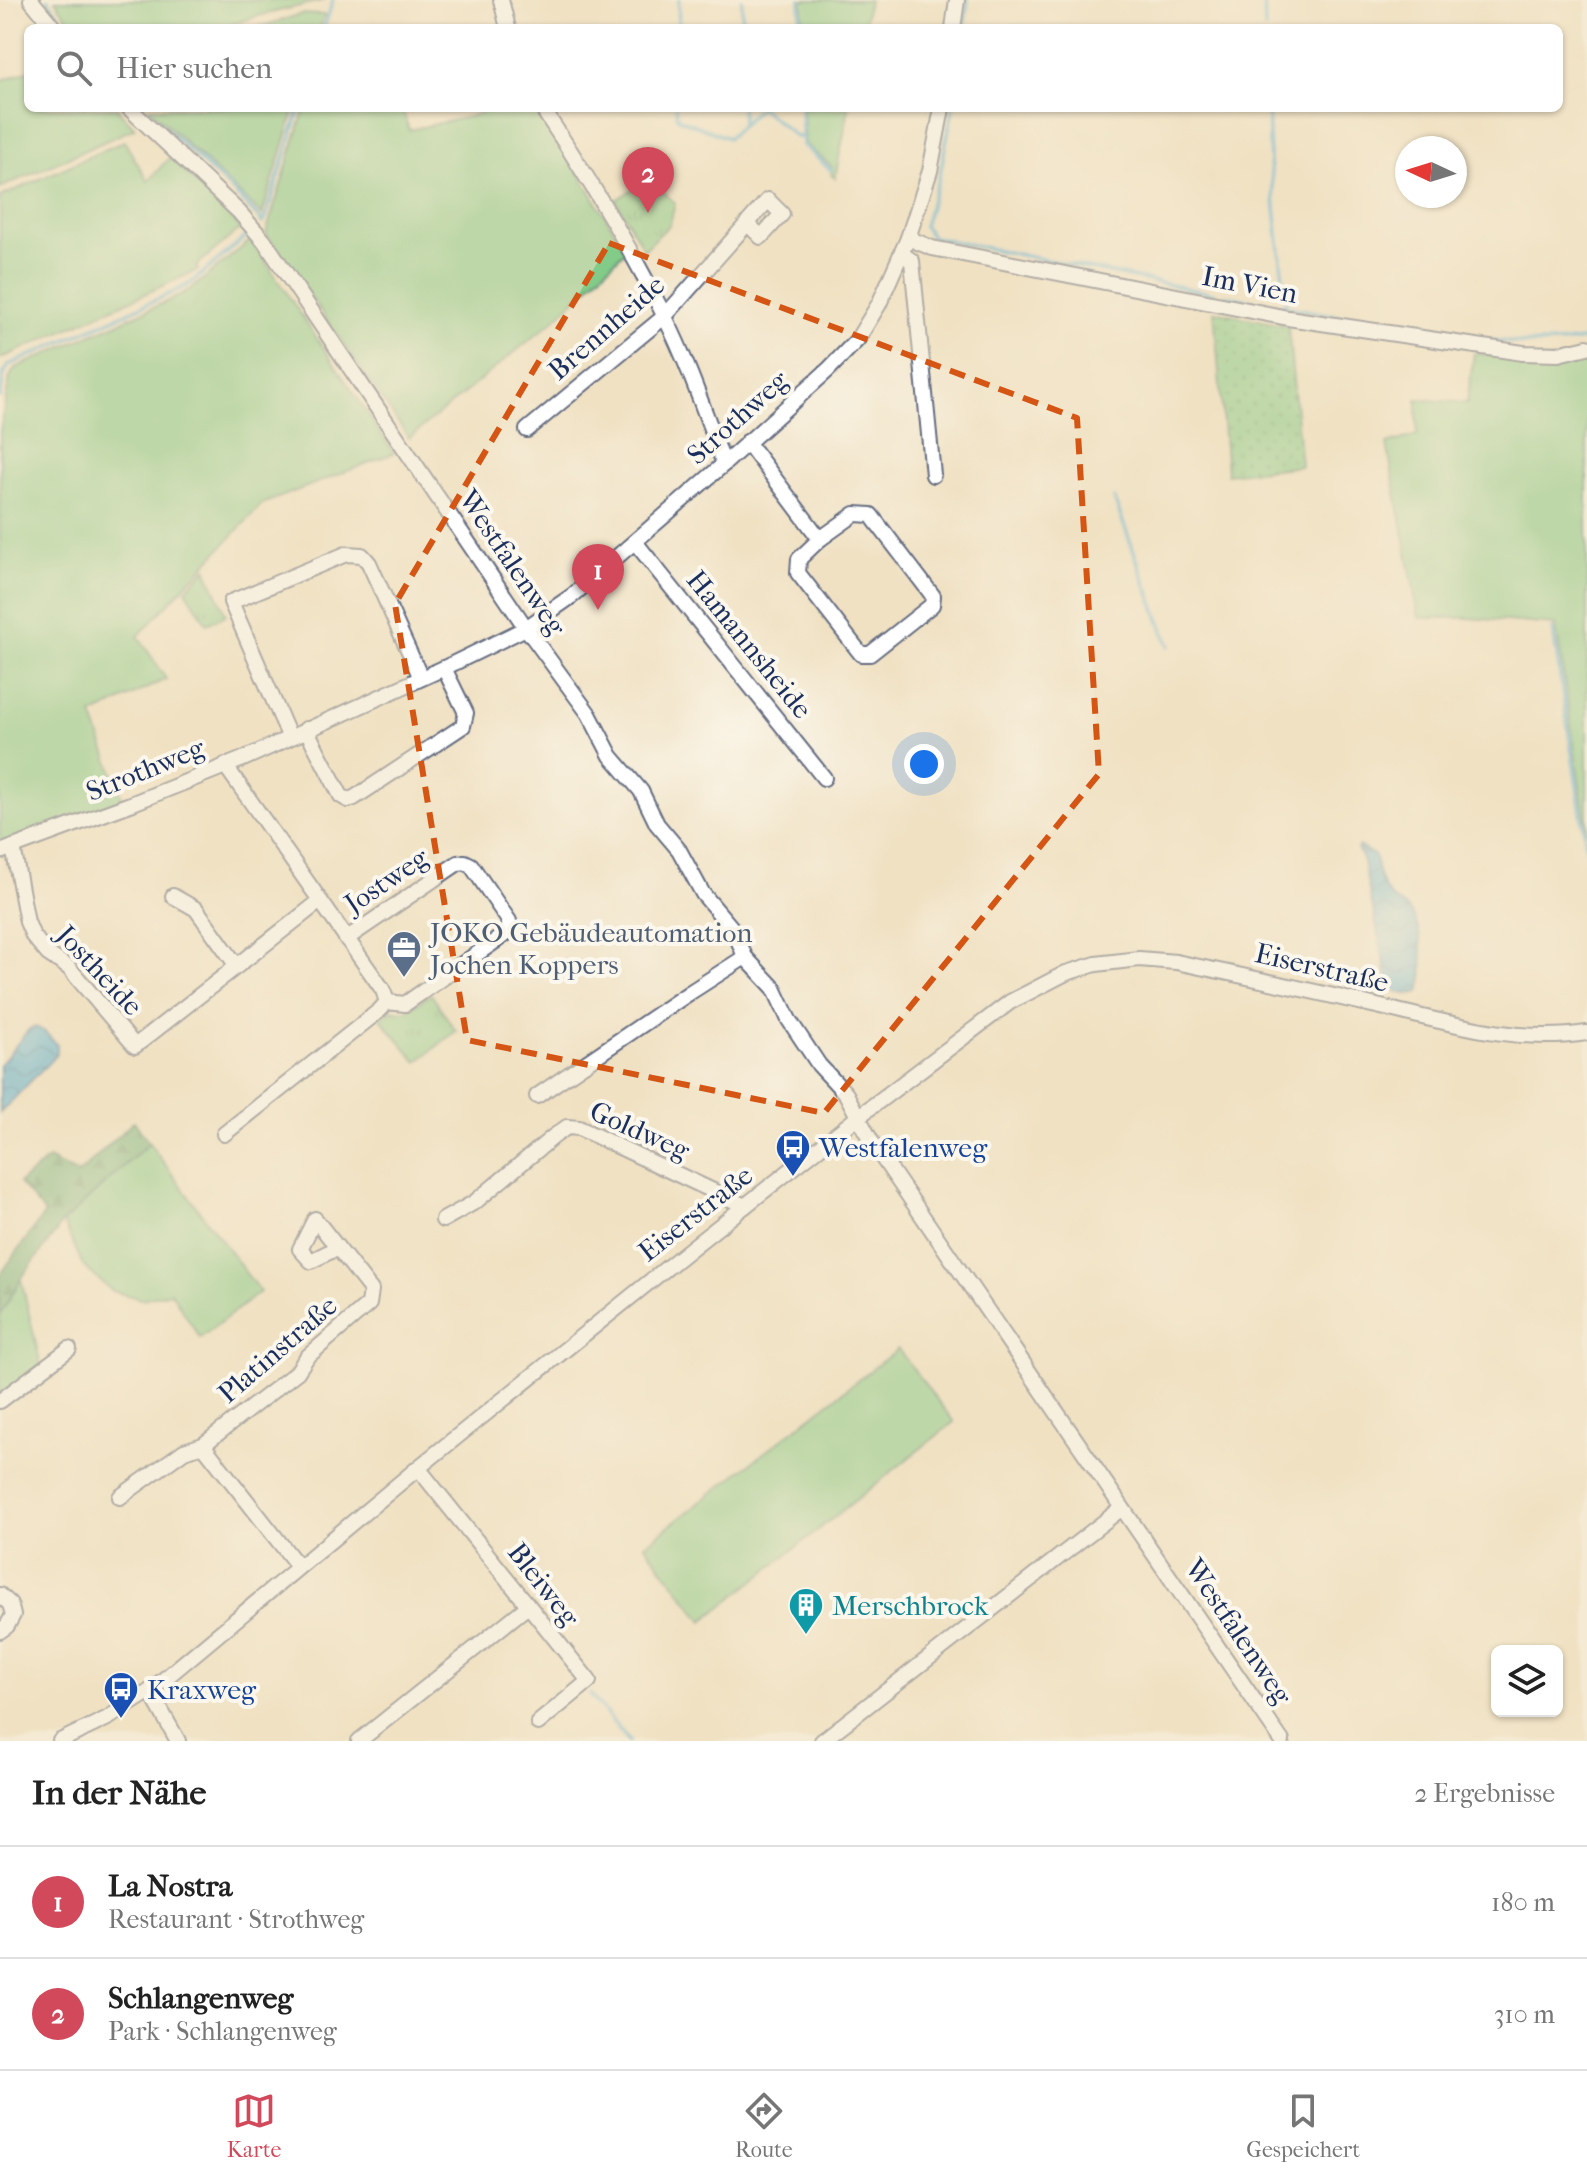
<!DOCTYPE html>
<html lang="de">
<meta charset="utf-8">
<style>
body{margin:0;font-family:"IM FELL French Canon",serif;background:#f6f6f6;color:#222}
.controls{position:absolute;right:24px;bottom:24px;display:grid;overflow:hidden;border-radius:12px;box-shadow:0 2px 6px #0004}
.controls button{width:72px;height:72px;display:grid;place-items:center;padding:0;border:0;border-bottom:2px solid #e0e0e0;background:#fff;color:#222;font:40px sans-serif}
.compass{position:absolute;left:1395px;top:136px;width:72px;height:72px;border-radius:50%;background:#fff;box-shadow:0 2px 6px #0004;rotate:274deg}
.you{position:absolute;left:924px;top:764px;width:28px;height:28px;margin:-20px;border:6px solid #fff;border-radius:50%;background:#1a73e8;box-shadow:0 0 0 12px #1a73e833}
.badge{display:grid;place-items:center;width:52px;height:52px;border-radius:50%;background:#d1495b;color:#fff;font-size:26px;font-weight:700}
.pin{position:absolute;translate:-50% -66px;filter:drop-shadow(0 2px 4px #0008)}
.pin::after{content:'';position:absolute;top:42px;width:28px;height:24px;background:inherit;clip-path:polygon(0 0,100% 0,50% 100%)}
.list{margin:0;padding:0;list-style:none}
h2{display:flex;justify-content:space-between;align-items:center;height:104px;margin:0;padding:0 32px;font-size:34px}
h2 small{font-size:26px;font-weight:400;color:#767676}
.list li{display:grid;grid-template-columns:52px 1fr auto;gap:24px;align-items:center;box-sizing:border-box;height:112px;padding:0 32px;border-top:2px solid #e0e0e0}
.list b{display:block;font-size:30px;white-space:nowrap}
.list p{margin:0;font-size:26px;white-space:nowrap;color:#767676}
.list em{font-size:26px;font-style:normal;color:#767676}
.icon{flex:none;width:44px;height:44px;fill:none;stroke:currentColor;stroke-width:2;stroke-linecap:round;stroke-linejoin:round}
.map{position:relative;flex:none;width:1587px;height:1741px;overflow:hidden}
.search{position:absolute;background:#fff;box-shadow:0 2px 6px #0004;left:24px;right:24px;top:24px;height:88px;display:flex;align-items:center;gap:20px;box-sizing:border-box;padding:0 28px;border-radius:12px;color:#767676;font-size:30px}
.sheet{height:328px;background:#fff}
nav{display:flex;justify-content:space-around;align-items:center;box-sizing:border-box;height:112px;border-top:2px solid #e0e0e0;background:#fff;font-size:22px;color:#767676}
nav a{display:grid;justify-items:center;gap:4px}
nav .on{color:#d1495b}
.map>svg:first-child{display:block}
</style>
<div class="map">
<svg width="1587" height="1741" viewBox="0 0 1587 1741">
<defs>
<pattern id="forest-firs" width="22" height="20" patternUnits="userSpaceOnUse" patternTransform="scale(2)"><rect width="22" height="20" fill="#69af74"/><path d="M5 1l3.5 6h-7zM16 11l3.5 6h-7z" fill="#568f62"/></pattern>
<pattern id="park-tufts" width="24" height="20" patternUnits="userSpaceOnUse" patternTransform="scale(2)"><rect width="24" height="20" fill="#82cb88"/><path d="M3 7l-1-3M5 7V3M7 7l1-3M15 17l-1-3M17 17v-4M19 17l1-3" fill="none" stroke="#6aa572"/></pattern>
<pattern id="garden-dots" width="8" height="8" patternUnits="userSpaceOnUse" patternTransform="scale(2)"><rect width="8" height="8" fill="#82cb88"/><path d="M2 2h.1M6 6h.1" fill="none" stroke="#6aa572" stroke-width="1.8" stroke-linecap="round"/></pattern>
<pattern id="water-waves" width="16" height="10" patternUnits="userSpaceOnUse" patternTransform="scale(2)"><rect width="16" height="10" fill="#59b0d6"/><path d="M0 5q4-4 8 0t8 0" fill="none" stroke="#4990b1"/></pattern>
</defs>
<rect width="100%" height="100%" fill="#fbf7ec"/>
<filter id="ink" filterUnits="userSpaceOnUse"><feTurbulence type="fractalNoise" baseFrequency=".0125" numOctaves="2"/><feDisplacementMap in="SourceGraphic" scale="16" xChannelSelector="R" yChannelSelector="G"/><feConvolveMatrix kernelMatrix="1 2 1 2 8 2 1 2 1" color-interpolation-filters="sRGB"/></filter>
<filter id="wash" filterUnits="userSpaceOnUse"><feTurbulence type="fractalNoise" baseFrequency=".006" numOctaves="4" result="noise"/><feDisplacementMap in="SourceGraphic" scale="32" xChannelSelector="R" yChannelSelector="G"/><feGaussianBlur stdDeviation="1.8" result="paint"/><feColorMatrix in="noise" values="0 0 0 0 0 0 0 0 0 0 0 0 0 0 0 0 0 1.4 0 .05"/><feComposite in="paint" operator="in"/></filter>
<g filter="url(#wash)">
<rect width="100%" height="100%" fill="#f0e1c3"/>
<!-- grass -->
<g fill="#82cb88" stroke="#4e7d73" stroke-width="2">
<path d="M55,0H325L258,16L221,28H74Z"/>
<path d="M803,0H869L863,28H803Z"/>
<path d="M302,14L324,15L320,28H256Z"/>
<path d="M28,71V108H116L135,128L0,188V81Z"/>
<path d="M149,108H295L262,215Z"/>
<path d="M305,108H402L409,130L472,116L494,108H535L568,155L626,250L553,321L409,438L266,233Z"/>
<path d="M803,108H849L835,178L831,174L832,167L805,144Z"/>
<path d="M124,141L148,181L170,157L241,228L196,266L198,270L0,359V197Z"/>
<path d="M251,240L394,453L262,504L138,636L166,679L92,715L123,800L0,846V431L10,377L15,368L177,297L195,286Z"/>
<path d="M1474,353C1513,359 1548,363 1587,355V832L1556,625L1468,618H1419L1387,444L1417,435V399L1467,403Z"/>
<path d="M149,1143L260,1292L200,1338L171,1292L142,1299L112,1291L84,1267L63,1222Z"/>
<path d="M21,1279L41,1365L0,1395V1315Z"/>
<path d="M898,1349L954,1422L703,1621L645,1545Z"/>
</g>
<!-- forest -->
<path fill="url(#forest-firs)" stroke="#426f69" stroke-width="2" d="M134,1121L149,1143L63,1222L21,1279L0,1315V1275L45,1213L19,1183L48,1159L78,1174Z"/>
<!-- park -->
<g fill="url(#park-tufts)" stroke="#4e7d73" stroke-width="2">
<path d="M649,178L675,203L670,224L644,250L616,200Z"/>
<path d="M206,568L226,615L207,624L186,590Z"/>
<path d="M431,994L456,1031L417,1062L380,1018L391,1010L406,1011Z"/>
</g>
<!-- garden -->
<path fill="url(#garden-dots)" stroke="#4e7d73" stroke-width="2" d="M1214,311L1288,326L1301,466L1227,474Z"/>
<!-- water -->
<g fill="url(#water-waves)" stroke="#3a709a" stroke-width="2">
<path d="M1359,846L1375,856C1377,870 1381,887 1391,897C1397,902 1406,906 1411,913C1422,926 1426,977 1419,992C1406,996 1400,994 1389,986L1362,857L1357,849Z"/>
<path d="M36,1027L45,1032L57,1045V1054L0,1113V1065L29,1029Z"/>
</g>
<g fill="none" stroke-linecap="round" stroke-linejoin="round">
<!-- stream -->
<g stroke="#59b0d6" stroke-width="4">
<path d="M48,0L67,28"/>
<path d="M800,0L801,28"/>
<path d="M1264,0L1265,28"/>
<path d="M324,28L333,0"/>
<path d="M678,28L679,0"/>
<path d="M742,28V0"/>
<path d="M964,28L968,0"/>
<path d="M143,108L229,187L263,222"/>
<path d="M676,108V114L679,119L728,138L759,108"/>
<path d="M761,108L796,137H802"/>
<path d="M801,108L803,145L831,170"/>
<path d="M953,108L940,173L924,226L932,237L1215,294"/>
<path d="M1268,108L1270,162L1286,306"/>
<path d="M742,125V108"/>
<path d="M262,223L265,219L300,108"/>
<path d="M1226,296C1293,308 1360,320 1428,331C1482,339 1533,350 1587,339"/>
<path d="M0,397L4,373L9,365L176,291L191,283L248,235"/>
<path d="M1114,498L1169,646"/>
<path d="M1553,629L1587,851"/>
<path d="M590,1694L629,1741"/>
</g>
</g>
</g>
<g filter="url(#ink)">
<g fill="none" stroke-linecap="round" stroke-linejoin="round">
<!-- street casing -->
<g stroke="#666d81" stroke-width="18">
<g id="street">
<path d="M31,0L54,28"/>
<path d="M501,0L508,28"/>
<path d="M953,28L957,0"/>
<path d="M129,108L239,212L265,242L526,628L589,714L611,756L641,791L657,824L679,850L703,894L735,932L745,957L774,988L789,1020L819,1065L846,1094L871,1141L1282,1741"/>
<path d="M542,108C587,175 628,243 664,315C688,363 705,413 724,464"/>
<path d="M908,238L932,248L1288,318L1523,353L1558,354L1587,347"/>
<path d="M901,253L912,261L933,475"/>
<path d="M527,430L665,316L768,200L782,214L761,237L747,223"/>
<path d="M747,442L820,539"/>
<path d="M855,514L871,515L933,596L932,605L870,654H861L798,573L799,559L820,539Z"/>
<path d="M635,542L824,778"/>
<path d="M306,729L341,796L348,800L354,798L463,726L466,713L444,668"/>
<path d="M289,736L231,602L346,554L362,555L369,563L421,678"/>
<path d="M225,765L383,990L387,1002"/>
<path d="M13,847L27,922L33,936L48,954L69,968L135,1046L320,901"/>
<path d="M0,852L133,803L243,759L444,668L526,628L572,596L724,464L828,370L857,340L879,304L908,238L930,171L942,108"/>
<path d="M173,896L196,909L237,966"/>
<path d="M537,1096L689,993L745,957"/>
<path d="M224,1134L380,1010L387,1002L405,1004L507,933L509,921L471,865L465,862L458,863L346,939"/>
<path d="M443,1220L475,1202L553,1137L567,1127L579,1128L745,1206"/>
<path d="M0,1401L69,1349"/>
<path d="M203,1445L298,1566"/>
<path d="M418,1468L589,1681L538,1723"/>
<path d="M120,1497L184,1451L203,1445L297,1372L307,1357L369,1304L371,1290L315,1219L300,1249L311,1261L337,1248"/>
<path d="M0,1595L10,1604L13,1615L7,1626L0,1631"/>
<path d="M150,1691L178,1741"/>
<path d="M60,1741L108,1718L150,1691L418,1468L694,1246L858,1117L1010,1002L1066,973L1096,964L1139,959L1176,962C1244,976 1312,991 1381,1007C1449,1023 1516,1044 1587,1033"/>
<path d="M359,1741L528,1606"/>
<path d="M822,1741L1122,1508"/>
</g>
</g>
<!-- street -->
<use href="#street" stroke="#fff" stroke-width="14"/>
</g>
</g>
<!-- marked area -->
<path d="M0 0H1587V1741H0ZM609,243L1077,418L1099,774L824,1113L467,1040L395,604Z" fill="#f0e1c3" fill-opacity=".55" fill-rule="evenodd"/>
<path fill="none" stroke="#d45514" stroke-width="6" stroke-dasharray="16 10" stroke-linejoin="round" d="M609,243L1077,418L1099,774L824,1113L467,1040L395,604Z"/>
<!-- icons -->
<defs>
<g id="office-pin" transform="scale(1.8)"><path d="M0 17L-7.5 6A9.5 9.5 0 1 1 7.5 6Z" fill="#5c6f8a" stroke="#fbf7ec"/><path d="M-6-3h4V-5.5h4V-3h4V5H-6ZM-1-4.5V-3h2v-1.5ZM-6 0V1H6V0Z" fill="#fff"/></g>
<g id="bus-pin" transform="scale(1.8)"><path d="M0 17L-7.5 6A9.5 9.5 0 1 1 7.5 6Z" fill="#1a4fb4" stroke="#fbf7ec"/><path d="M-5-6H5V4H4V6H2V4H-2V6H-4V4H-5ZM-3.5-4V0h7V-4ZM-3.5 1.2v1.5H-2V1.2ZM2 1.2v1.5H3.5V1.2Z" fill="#fff"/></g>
<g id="building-pin" transform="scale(1.8)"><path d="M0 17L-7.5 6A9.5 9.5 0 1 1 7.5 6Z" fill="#0f9aa8" stroke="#fbf7ec"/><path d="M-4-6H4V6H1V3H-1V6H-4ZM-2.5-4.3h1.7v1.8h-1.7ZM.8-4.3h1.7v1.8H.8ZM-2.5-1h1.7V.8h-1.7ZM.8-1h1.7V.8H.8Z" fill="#fff"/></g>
</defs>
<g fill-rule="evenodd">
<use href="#office-pin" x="404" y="948"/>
<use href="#bus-pin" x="793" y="1147"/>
<use href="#building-pin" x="806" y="1605"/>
<use href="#bus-pin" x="121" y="1689"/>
</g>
<g text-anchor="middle" stroke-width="8" stroke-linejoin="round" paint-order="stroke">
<!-- street labels -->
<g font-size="28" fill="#1b2f5e" stroke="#fbf7ec">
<text transform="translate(1250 284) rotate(11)" y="10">Im Vien</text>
<text transform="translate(606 327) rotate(-41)" y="10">Brennheide</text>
<text transform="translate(737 417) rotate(-42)" y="10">Strothweg</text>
<text transform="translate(513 562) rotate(56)" y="10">Westfalenweg</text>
<text transform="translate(750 644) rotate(51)" y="10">Hamannsheide</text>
<text transform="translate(145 769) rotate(-22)" y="10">Strothweg</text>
<text transform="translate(386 880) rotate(-34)" y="10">Jostweg</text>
<text transform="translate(1322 967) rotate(13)" y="10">Eiserstraße</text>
<text transform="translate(100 970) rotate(47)" y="10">Jostheide</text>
<text transform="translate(640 1130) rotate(24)" y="10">Goldweg</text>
<text transform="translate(695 1213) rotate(-38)" y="10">Eiserstraße</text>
<text transform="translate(277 1349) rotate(-41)" y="10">Platinstraße</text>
<text transform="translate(544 1584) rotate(52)" y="10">Bleiweg</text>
<text transform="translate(1239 1631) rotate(56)" y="10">Westfalenweg</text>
</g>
<!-- service labels -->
<g font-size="28" fill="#4e5e75" stroke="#fbf7ec" text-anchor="start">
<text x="430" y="942">JOKO Gebäudeautomation<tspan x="430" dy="32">Jochen Koppers</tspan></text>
</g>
<!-- transit labels -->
<g font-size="28" fill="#164399" stroke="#fbf7ec" text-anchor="start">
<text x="819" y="1157">Westfalenweg</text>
<text x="147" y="1699">Kraxweg</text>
</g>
<!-- culture labels -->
<g font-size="28" fill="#0d838f" stroke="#fbf7ec" text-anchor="start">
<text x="832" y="1615">Merschbrock</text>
</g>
</g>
</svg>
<div class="controls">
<button><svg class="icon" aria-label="layers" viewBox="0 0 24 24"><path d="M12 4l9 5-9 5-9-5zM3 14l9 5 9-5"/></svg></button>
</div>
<svg class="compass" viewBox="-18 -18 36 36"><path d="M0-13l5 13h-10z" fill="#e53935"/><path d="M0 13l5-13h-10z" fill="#767676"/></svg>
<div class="you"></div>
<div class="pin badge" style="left:598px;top:610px">1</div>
<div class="pin badge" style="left:648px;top:213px">2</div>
<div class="search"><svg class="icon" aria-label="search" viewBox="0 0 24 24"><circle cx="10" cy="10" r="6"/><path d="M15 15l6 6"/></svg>Hier suchen</div>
</div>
<section class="sheet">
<h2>In der Nähe<small>2 Ergebnisse</small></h2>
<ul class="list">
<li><span class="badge">1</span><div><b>La Nostra</b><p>Restaurant · Strothweg</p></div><em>180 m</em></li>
<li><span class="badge">2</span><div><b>Schlangenweg</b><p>Park · Schlangenweg</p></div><em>310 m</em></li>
</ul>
</section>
<nav>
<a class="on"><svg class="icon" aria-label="map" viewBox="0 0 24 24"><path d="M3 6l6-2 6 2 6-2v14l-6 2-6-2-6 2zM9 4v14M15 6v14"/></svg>Karte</a>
<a><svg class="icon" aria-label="directions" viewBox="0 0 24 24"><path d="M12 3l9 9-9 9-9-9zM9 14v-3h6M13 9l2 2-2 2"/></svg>Route</a>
<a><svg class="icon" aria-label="saved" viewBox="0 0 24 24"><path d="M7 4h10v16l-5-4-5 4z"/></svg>Gespeichert</a>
</nav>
